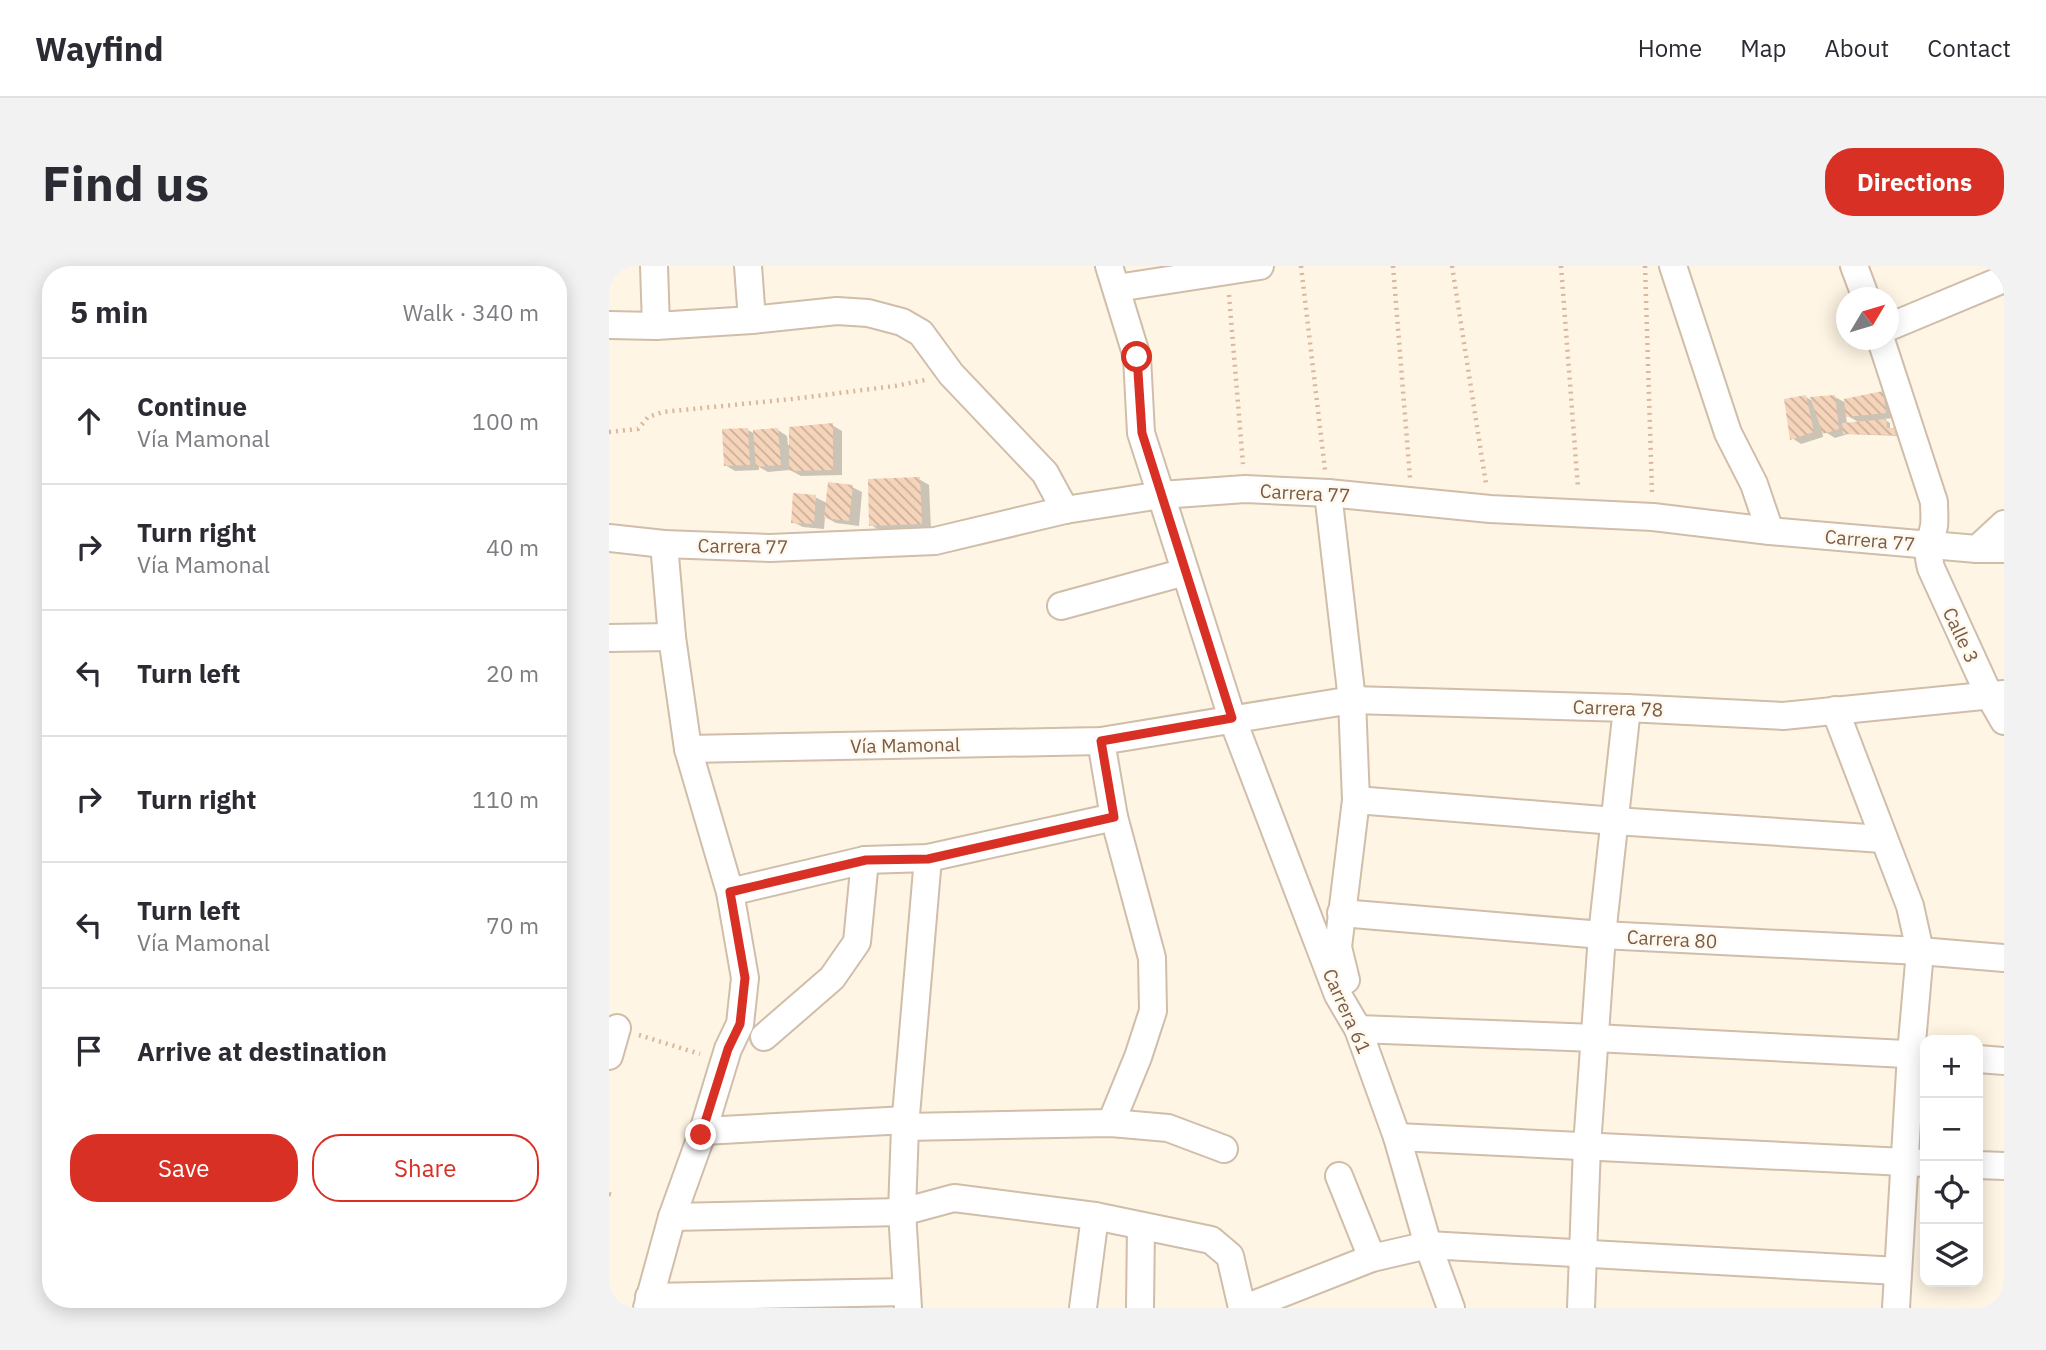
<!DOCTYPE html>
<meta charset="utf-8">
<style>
body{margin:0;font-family:"IBM Plex Sans",sans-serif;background:#f2f2f3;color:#2b2b33}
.controls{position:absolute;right:21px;bottom:21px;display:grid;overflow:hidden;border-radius:14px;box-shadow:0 4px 18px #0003}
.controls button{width:63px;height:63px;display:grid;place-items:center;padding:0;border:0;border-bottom:2px solid #e1e1e2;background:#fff;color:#2b2b33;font:35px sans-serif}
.compass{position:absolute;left:1227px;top:21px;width:63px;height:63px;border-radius:50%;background:#fff;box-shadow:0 4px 18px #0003;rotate:52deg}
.stop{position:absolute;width:21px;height:21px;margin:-16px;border:5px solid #d93025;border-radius:50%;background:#fff}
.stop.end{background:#d93025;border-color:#fff;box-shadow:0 2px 7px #0008}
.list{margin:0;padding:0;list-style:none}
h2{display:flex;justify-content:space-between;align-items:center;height:91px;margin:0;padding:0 28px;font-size:30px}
h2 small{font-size:23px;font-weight:400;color:#7c7c81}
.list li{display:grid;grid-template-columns:46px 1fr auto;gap:21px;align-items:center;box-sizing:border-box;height:126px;padding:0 28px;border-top:2px solid #e1e1e2}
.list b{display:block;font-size:26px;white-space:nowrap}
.list p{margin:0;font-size:23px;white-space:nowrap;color:#7c7c81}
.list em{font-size:23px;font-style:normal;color:#7c7c81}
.actions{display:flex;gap:14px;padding:21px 28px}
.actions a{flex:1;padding:16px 0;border:2px solid #d93025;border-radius:28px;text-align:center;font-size:24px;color:#d93025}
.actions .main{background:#d93025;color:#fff}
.icon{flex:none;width:38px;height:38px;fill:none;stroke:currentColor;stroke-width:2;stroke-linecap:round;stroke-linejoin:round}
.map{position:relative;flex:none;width:1395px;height:1042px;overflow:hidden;border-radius:28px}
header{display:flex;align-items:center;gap:42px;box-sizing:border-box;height:98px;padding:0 35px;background:#fff;border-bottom:2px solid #e1e1e2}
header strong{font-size:33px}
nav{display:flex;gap:38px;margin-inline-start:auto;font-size:24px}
.intro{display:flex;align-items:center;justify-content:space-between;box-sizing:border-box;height:168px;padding:0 42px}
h1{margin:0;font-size:49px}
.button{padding:18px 32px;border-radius:28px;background:#d93025;color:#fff;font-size:24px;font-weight:700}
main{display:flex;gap:42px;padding:0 42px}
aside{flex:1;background:#fff;border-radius:28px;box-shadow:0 4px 18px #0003}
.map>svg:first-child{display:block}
</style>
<header>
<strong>Wayfind</strong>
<nav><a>Home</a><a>Map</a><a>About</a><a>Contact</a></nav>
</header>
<div class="intro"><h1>Find us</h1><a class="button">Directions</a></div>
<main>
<aside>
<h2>5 min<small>Walk · 340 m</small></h2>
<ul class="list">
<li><svg class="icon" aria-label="ahead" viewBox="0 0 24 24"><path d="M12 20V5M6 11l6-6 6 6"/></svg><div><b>Continue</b><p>Vía Mamonal</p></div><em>100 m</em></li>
<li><svg class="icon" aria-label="right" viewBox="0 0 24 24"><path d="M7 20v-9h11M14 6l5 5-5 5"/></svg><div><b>Turn right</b><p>Vía Mamonal</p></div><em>40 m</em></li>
<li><svg class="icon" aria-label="left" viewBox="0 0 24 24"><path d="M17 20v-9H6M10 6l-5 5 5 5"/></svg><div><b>Turn left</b></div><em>20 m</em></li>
<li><svg class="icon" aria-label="right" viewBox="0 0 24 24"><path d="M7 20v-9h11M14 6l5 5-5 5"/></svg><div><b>Turn right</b></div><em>110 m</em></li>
<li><svg class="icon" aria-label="left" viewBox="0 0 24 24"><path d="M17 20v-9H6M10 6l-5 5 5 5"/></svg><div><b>Turn left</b><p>Vía Mamonal</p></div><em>70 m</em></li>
<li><svg class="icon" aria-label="arrive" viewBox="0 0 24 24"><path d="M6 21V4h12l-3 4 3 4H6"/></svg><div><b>Arrive at destination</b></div></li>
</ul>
<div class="actions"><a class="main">Save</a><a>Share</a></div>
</aside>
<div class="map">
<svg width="1395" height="1042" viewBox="0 0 1395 1042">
<defs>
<pattern id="building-back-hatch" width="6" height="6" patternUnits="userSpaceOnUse" patternTransform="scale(1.75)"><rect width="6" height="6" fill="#f5d4ba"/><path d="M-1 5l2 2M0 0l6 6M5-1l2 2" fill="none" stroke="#cbaf99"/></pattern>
</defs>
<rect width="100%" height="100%" fill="#fef5e4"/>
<!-- shadow -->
<g fill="#0003" fill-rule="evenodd">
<path d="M1274,127L1284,132L1286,152L1274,153L1281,157V163L1289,166L1290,170L1239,168L1226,172L1213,164L1214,171L1192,178L1183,172L1197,131L1205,136L1226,131L1237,137ZM1237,149L1251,157L1238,158Z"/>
<path d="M223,159L233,165V209L192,210L181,204L159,206L150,201V204L126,205L116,199L139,164L146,168L169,164L178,170L179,179H182Z"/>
<path d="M310,213L320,219L322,263L272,265L262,259Z"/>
<path d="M243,221L253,226L250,260L227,257L216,251L215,263L194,261L184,256L206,231L218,237Z"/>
</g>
<!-- building -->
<g fill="url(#building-back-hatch)">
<path d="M1274,125L1277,147L1237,151L1235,133Z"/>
<path d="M1197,129L1205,166L1181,174L1175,133Z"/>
<path d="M1226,129L1230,163L1214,168L1201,131Z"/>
<path d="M1277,153L1278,162H1285L1287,169L1234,168L1233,157Z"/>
<path d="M224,157V204L180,205V161Z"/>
<path d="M139,162L141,199L115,200L113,163Z"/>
<path d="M169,162L172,199L147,201L144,164Z"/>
<path d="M311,211L313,258L260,260L259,213Z"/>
<path d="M219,216L244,219L240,255L215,252Z"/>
<path d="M184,227L207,229L205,258L182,257Z"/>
</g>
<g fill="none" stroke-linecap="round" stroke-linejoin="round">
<!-- minor casing -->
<g stroke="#d0bdaa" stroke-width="30">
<g id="minor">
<path d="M45,0L47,60"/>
<path d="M139,0L143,54"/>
<path d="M500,0L528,91L532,167L552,229L623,452L729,729L749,763L788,871L819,979L842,1042"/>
<path d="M1064,0L1119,167L1145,218L1161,265"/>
<path d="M1245,0L1257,32"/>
<path d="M508,22L651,0"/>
<path d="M0,59L47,60L143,54L228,45L259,47L293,56L312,67L342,108L436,207L456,244"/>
<path d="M1280,61L1395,13"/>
<path d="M1272,74L1325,236C1325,244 1326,253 1325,260C1321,278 1317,283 1322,302L1380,429L1395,455"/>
<path d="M719,227L743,434L747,534L729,681L737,714"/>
<path d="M0,272L55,278L161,282L326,275L456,244L552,229L636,223L719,227L881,243L1044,251L1161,265L1368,283H1395"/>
<path d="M1368,283L1395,258"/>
<path d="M452,340L576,306"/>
<path d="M0,372L63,371"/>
<path d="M1226,444L1301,640L1311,685L1302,788L1287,1042"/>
<path d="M492,475L505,551L543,692L544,745L529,791L502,857"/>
<path d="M79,483L492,475L743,434L1018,442L1174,450L1395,428"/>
<path d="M747,534L1006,555L1274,573"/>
<path d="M121,626L256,594L319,592L505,551"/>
<path d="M732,647L993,669L1311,685L1395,692"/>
<path d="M749,763L986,772L1316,789"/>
<path d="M155,771L223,712L248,676L256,594"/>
<path d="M0,790L8,762"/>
<path d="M1369,793L1395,795"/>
<path d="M296,861L502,857L559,862L615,883"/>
<path d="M94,865L297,854"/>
<path d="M788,871L1316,897"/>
<path d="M1369,899L1395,900"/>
<path d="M730,910L763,992"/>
<path d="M63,951L293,946L345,932L486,950L602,974L621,990L633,1042"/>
<path d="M40,1031L298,1026"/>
<path d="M38,1042L63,951L94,865L119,783L131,758L136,712L121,626L79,483L63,371L55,278"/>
<path d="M299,1042L293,946L296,861L319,592"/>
<path d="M474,1042L486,950"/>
<path d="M531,1042L532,960"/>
<path d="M636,1042L763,992L819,979L1289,1005"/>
<path d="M972,1042L978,880L993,669L1018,442"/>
</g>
</g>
<!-- path -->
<g stroke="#dab79d" stroke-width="4.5" stroke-dasharray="2 5" stroke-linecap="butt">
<path d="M692,0L716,204"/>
<path d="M784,0L801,212"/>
<path d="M843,0L877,218"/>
<path d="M952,0L969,222"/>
<path d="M1036,0L1043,227"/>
<path d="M620,29L634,198"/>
<path d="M0,166L29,163L39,151L54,146L183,133L286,120L316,114"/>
<path d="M30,769L91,788"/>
<path d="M0,928L4,929"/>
</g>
<!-- minor -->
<use href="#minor" stroke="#fff" stroke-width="26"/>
</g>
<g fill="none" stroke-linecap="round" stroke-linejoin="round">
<!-- route -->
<path stroke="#d93025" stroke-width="9" d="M92,869L119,783L131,758L136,712L121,626L257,594L319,593L505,551L492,475L623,452L533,167L528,91"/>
</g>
<g text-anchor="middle" stroke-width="5" stroke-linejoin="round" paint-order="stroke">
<!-- street labels -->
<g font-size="19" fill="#795b48" stroke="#fff8ec">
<text transform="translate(696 227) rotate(3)" y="7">Carrera 77</text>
<text transform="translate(1261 274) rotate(5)" y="7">Carrera 77</text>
<text transform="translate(134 280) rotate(1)" y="7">Carrera 77</text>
<text transform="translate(1352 369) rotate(65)" y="7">Calle 3</text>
<text transform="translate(1009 442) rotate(2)" y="7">Carrera 78</text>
<text transform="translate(296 479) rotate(-1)" y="7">Vía Mamonal</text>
<text transform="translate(1063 673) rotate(3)" y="7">Carrera 80</text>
<text transform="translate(738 745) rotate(66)" y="7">Carrera 61</text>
</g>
</g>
</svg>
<div class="controls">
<button>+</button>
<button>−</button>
<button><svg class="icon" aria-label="locate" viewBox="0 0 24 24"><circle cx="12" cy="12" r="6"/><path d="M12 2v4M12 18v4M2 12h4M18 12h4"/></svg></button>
<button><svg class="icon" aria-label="layers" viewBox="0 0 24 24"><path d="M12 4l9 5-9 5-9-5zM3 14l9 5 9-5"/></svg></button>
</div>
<svg class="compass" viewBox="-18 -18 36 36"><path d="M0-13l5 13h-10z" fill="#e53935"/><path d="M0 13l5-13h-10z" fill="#7c7c81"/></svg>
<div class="stop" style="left:528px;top:91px"></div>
<div class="stop end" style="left:92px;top:869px"></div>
</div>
</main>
